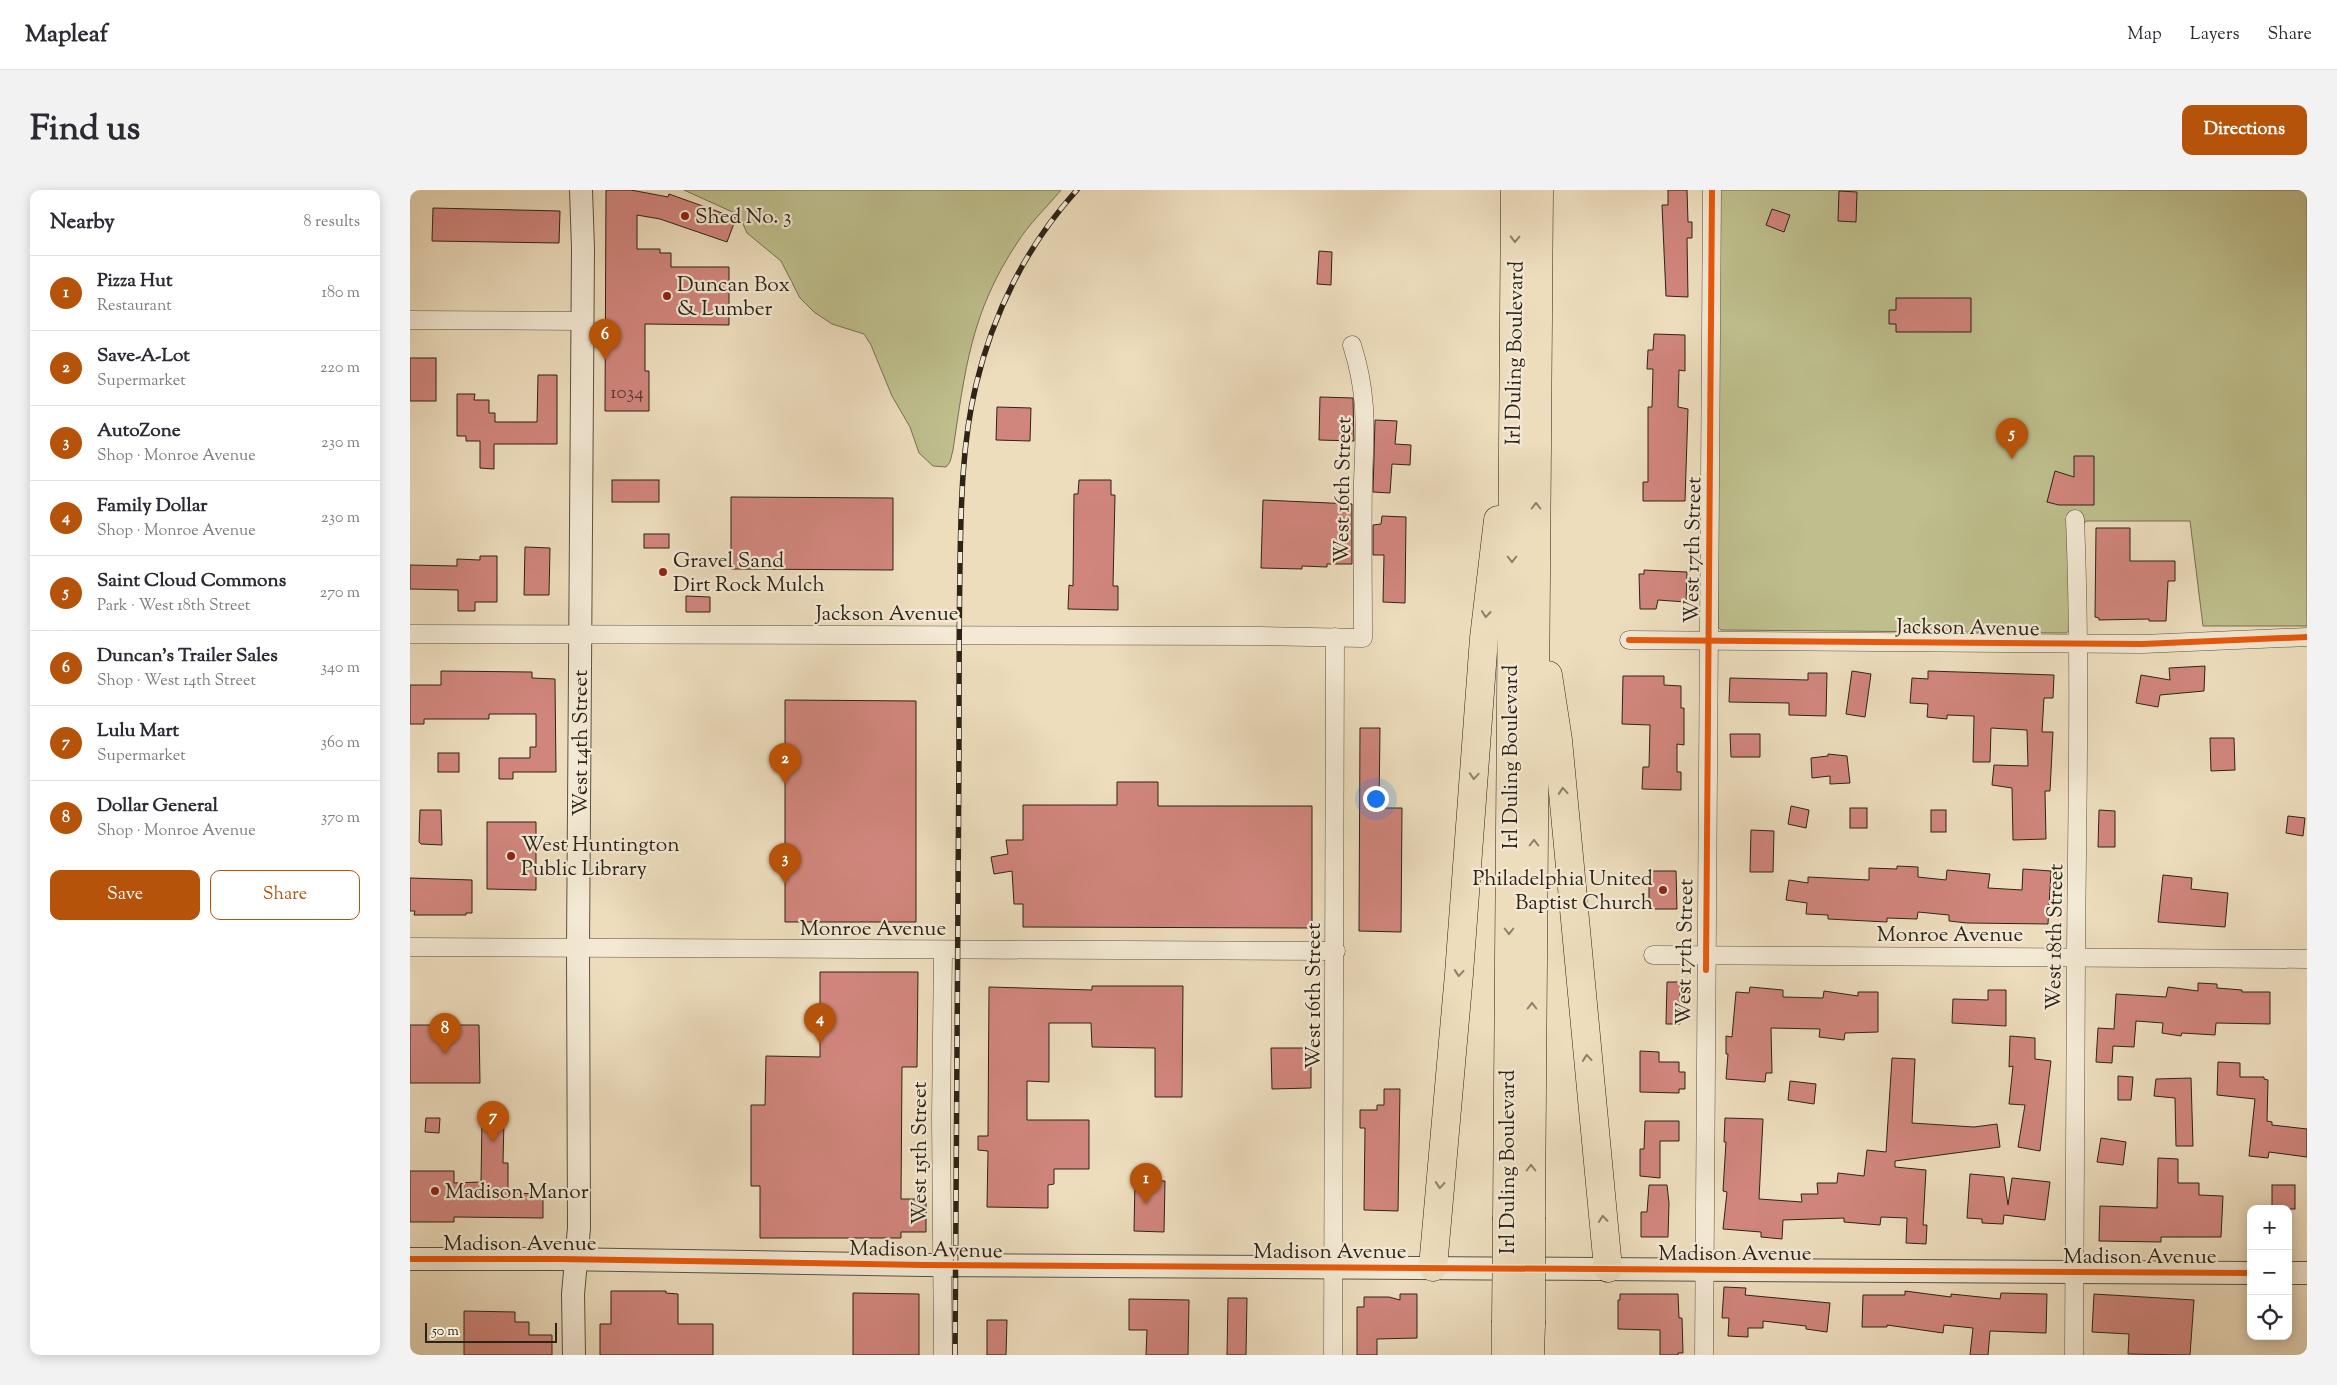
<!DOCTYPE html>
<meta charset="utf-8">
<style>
body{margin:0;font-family:"Sorts Mill Goudy",serif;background:#f2f2f3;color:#2b2b33}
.controls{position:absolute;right:15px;bottom:15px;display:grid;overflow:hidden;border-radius:10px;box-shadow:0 2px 12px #0003}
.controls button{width:45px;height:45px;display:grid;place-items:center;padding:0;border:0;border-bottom:1px solid #e1e1e2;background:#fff;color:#2b2b33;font:25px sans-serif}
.scale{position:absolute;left:15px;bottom:12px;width:132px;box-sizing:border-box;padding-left:5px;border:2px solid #2d2318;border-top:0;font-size:14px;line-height:18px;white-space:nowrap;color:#2d2318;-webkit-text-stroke:4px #f3e9d4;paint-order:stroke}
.you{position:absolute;left:965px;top:608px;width:18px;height:18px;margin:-12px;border:4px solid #fff;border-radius:50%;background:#1a73e8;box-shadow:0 0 0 8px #1a73e833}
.badge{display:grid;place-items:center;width:32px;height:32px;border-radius:50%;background:#b45309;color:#fff;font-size:16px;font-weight:700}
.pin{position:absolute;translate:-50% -41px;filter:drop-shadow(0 1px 2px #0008)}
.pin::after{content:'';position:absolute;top:26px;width:18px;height:15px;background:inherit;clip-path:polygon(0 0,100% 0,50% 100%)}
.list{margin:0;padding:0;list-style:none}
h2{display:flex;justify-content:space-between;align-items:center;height:65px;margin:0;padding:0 20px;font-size:21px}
h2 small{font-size:16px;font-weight:400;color:#7c7c81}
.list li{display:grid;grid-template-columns:32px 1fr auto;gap:15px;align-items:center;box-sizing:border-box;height:75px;padding:0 20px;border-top:1px solid #e1e1e2}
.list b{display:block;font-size:19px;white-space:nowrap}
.list p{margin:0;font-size:16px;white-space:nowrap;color:#7c7c81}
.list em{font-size:16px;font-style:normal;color:#7c7c81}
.actions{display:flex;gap:10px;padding:15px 20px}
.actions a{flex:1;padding:11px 0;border:1px solid #b45309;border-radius:10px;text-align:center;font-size:18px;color:#b45309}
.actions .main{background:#b45309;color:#fff}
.icon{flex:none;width:28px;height:28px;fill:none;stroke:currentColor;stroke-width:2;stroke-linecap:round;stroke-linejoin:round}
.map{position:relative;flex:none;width:1897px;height:1165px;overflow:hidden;border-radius:10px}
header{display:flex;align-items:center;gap:30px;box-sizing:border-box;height:70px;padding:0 25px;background:#fff;border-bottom:1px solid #e1e1e2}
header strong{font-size:24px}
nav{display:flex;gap:28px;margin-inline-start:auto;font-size:18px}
.intro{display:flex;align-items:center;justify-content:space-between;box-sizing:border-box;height:120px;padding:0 30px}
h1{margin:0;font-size:35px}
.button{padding:12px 22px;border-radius:10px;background:#b45309;color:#fff;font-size:18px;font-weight:700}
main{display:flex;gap:30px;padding:0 30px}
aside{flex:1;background:#fff;border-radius:10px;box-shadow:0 2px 12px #0003}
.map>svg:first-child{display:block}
</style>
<header>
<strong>Mapleaf</strong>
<nav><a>Map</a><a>Layers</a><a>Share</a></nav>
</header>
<div class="intro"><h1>Find us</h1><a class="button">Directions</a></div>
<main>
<aside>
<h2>Nearby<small>8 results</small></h2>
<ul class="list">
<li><span class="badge">1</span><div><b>Pizza Hut</b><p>Restaurant</p></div><em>180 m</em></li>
<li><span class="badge">2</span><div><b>Save-A-Lot</b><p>Supermarket</p></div><em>220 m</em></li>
<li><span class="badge">3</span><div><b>AutoZone</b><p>Shop · Monroe Avenue</p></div><em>230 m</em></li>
<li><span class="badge">4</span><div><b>Family Dollar</b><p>Shop · Monroe Avenue</p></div><em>230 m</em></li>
<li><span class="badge">5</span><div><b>Saint Cloud Commons</b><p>Park · West 18th Street</p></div><em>270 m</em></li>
<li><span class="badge">6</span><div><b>Duncan's Trailer Sales</b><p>Shop · West 14th Street</p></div><em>340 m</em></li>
<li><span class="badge">7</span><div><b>Lulu Mart</b><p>Supermarket</p></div><em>360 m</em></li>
<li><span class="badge">8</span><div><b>Dollar General</b><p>Shop · Monroe Avenue</p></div><em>370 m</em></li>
</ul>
<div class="actions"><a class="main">Save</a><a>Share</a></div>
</aside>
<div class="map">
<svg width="1897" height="1165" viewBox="0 0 1897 1165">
<rect width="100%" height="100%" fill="#edddbd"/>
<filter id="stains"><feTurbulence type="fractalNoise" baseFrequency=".004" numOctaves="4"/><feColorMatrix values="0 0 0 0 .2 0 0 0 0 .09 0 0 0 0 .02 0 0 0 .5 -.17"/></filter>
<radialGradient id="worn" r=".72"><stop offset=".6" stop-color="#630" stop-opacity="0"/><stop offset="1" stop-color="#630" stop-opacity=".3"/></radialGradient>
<!-- green -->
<g fill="#bebf8d" stroke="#767152">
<path d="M274,0H651C637,17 618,35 607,53C561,122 555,180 543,260L540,272L536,277L523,276L509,263L500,237L482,206L461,155L454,144L422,134L404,122L390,108L371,71L337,43L329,25Z"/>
<path d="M1309,0H1897V436H1793L1780,331H1676L1659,356L1660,440L1656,443L1311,440L1308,437Z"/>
</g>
<!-- building -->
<g fill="#d1867d" stroke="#2d2318">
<path d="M196,0H221L258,7L259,4L326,28L317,52L250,29L227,25V59H250V63H261V77H319V135L235,134V181H239V221H195Z"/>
<path d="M1258,0H1277L1278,32H1282V48H1277L1278,107L1256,106L1252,15H1258Z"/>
<path d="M1429,1L1447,2L1446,32L1428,31Z"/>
<path d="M23,18L150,21L149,53L22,51Z"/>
<path d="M1362,19L1380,25L1374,42L1356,35Z"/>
<path d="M909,61L922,62L921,95L907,94Z"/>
<path d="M1486,108H1561V142H1486V134H1479V120H1486Z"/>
<path d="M1244,144L1275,145V181L1269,180L1268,217L1278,219L1275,311H1233V292H1238V217H1242L1243,179H1237L1238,160H1243Z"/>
<rect x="0" y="168" width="26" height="43"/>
<path d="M128,185H147V254H84V279L70,278V251H56V246H47V204H65L64,210H79V223H85V232H127Z"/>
<path d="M910,207L943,208L944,251L909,250Z"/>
<path d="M587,217L621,218L620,251L586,250Z"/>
<path d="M965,230L987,231L985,254L1001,255L1000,275L982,274L980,303L963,302Z"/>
<path d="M1664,266H1684V315H1649L1637,312L1645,281L1664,287Z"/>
<rect x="202" y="290" width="47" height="22"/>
<path d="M669,290H701V305H705L703,396H708V420L658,419L659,395L663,396L664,304H668Z"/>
<path d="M321,307L483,308V380L321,379Z"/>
<path d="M853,310L942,314V374H917V377L892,376V379L851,378Z"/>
<path d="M972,326L996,327L995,413L973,412L974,365H963V335L971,334Z"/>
<path d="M1686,338H1720V371H1765V391H1758L1756,431H1739V429L1689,430V428L1685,427Z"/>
<rect x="234" y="344" width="25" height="14"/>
<path d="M115,357L140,358L139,405H114Z"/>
<path d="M70,366H87V412H65V421H48V400L0,399V375L47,376V369L70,370Z"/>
<path d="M1234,380L1277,382L1276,412L1248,410L1246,419H1230L1229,384H1234Z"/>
<path d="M276,406L300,407V422H276Z"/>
<path d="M1795,476L1794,501L1750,505L1748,517L1726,513L1731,485L1760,490L1759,478Z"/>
<path d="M31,481L122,482V488L145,489L146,582H103V589H89V568H120V557H126V524H79V529H14V534H0V495H31Z"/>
<path d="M1442,481L1461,484L1455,527L1436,524Z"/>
<path d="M1518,481L1644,485L1643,508H1634L1632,542H1643L1640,601H1635L1636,649L1603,650L1602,598L1582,595L1584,575L1618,576L1617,540L1581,538L1580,572H1563L1564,526L1537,525V529L1517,527L1518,514L1500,513L1502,488L1518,489Z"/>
<path d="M1398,483H1417L1416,526L1379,525V513L1319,512L1320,488L1398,490Z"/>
<path d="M1213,486H1254V495L1271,496V518H1274V555L1267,554V582H1271V600L1232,599L1233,577H1239L1240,535L1212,534Z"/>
<path d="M375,510L506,511V732H375Z"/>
<path d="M950,538H970L969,618H992L991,742L949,741Z"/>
<path d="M1320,544H1350V567H1321Z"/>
<path d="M1800,548H1824L1825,580L1801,581Z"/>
<rect x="28" y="563" width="21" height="19"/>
<path d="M1418,564L1437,566L1440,593L1420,594V586L1402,588L1401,568L1418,566Z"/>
<path d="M707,592H748V616H902V738L613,737V714H604L602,681L584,684L581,667L598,664L596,650H613V615H707Z"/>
<path d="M1381,616L1399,620L1396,638L1378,634Z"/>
<rect x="1440" y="618" width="17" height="20"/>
<path d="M10,620H31L32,655L11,654L9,652Z"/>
<rect x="1521" y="620" width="15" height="22"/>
<path d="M1689,620L1705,621V657H1688Z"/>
<path d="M1878,626L1895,628L1893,646L1876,643Z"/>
<path d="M77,632H126V700L77,699Z"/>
<path d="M1341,640L1364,641L1363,682H1340Z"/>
<path d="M1487,676L1508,677V687L1536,690L1537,680L1580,684L1578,698L1612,700L1613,679L1641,681L1638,734L1557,733L1539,731V725L1508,722L1507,729L1477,728V732L1418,729V725L1396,724L1397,713L1376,710L1379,690L1398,693V687L1459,690V678L1487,679Z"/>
<path d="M1239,681H1266L1267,719H1239Z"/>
<path d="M1753,685L1782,688L1781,699L1818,703L1815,737L1748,732Z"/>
<path d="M0,688L62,690V723H56V725H4L5,721H0Z"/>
<path d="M410,782H508L507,877H492L491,1009H516V1042H491V1048H350V996H341V915H355L356,866L410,867Z"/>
<path d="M1257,792H1270V834H1256Z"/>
<path d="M1788,793L1807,794V798L1832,800V802H1860V834L1806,833L1805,845L1772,843L1771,846L1752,843L1753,833L1726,831L1724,857L1703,856L1702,873L1686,872L1688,838L1704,839L1706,804L1756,807L1758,797L1788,801Z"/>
<path d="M682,796H773L772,907H745V858L682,857L681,833H639V892L617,891V930H679V979H644V994L638,995V1018L577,1017L578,961L568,960V946H578L579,797L682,800Z"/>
<path d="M1340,797L1373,800V807L1413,808L1414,801L1448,806V802H1468V842L1435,843L1434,850L1409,847L1410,839L1361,838L1362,883H1356L1355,892L1316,889L1318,864H1316V846L1322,847L1326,802L1339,803Z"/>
<path d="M1578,800H1596V836L1542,833L1543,809L1578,810Z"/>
<path d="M0,835H69L70,893H0Z"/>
<path d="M1600,846L1625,848V869L1641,871L1630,961L1608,957L1615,915L1599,914L1603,876L1599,877Z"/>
<path d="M861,858H901V898L862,899Z"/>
<path d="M1230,861L1249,862V872H1269V882H1275V899H1269V903L1230,902Z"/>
<path d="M1482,868L1505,869L1502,933L1564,937L1587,934L1590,957L1485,971V977L1516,980L1513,1035H1517L1516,1054L1496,1053L1497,1028L1471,1027L1470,1035L1434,1032V1028L1373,1030L1372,1049L1351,1047V1042L1313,1039L1317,1002L1313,1001L1316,952H1314L1315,928L1353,929L1349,1009L1392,1012L1391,1004H1408L1407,993H1427L1428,983L1454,986L1457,960L1476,962Z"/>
<path d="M1808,872L1830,873V887H1854V889L1858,890L1857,931L1862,932V935L1897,939V967L1859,962L1858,968L1839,966L1845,909L1807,905Z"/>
<path d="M1708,886L1723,887L1721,910H1708Z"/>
<path d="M1781,888L1783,956H1766L1765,908L1744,906L1746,889Z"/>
<path d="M1380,891L1406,894L1404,914L1378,910Z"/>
<path d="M974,899H990L988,1021L954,1020L955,938H950V920H967V915H974Z"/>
<path d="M16,928H30L29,943L15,942Z"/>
<path d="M72,929L94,930L93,973H98V1003L133,1004V1028L44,1027V1032H0V981H44V993L71,992Z"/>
<path d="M1235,931H1269V951H1250V988L1230,986V959H1234Z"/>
<path d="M1691,948L1716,952L1713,975L1687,972Z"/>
<path d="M1748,968L1768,969V993H1789V1005L1813,1006L1811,1047H1751V1052L1689,1051L1690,1016L1747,1018Z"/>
<path d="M1560,984L1594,987L1598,1015L1602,988L1640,992L1635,1030L1594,1025L1593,1034L1572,1033V1029L1557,1028Z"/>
<path d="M725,990L755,991L754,1042L724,1041Z"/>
<path d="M1239,995H1257L1259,1013L1258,1047H1231V1022H1237Z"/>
<rect x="1862" y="995" width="23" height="24"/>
<path d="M1314,1097L1336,1098L1335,1105L1420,1113L1417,1142L1396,1139V1136L1353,1131V1138H1338V1147L1318,1146L1319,1128H1312Z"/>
<path d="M201,1101H256V1103L268,1104V1134H303V1165H190V1134H201Z"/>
<path d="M1495,1101L1541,1107V1104L1590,1109L1591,1103L1637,1104L1636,1143L1580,1141L1578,1165H1560L1563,1138L1534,1135L1533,1143L1477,1135V1137H1452L1453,1105H1495Z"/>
<path d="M443,1103L509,1104V1165H443Z"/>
<path d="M990,1104H1007V1148L967,1149V1165H947V1117H954V1107H979L990,1110Z"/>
<path d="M1210,1104H1268L1269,1128H1272L1273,1163H1268V1165H1250V1140L1208,1139V1110H1210Z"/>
<path d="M1684,1104L1784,1110L1780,1165L1718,1164L1719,1144L1682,1142Z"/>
<path d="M818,1108H837L836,1165H817Z"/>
<path d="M719,1109L779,1110L778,1165H736L737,1140H719Z"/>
<path d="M54,1121L105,1122V1132H119V1145H142V1165H54Z"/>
<path d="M577,1130H597L596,1165H577Z"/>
</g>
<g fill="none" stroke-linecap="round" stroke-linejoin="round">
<!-- minor casing -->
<g stroke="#5d5241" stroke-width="19">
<g id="minor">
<path d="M0,130L172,131"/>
<path d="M0,444L851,446L953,448C953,396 952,343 953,291C955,239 958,205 942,155"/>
<path d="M1219,450L1733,454L1897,447"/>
<path d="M0,757L926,761"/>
<path d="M1243,765L1897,769"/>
<path d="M533,1165L531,927L533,761"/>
<path d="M923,1165L925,447"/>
<path d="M1294,1165L1302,0"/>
<path d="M1664,1165C1665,1032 1665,899 1666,766C1667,620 1671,475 1665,329"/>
</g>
</g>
<!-- tertiary casing -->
<g stroke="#5d5241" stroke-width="24">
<g id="tertiary">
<path d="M0,1069H149L514,1075L1841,1083"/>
<path d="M1878,1083H1897"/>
<path d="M164,1165L163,1104L169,1038L168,758L173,58L171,0"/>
</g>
</g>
<!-- motorway casing -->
<g stroke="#2d2318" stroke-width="29">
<g id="motorway">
<path d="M1138,485L1148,550L1198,1078"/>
<path d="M1097,1027L1105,0"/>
<path d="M1121,1027L1129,0"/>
<path d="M1023,1077L1049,784L1074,448L1088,330"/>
<path d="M1096,1165V1133"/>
<path d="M1120,1165L1121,1134"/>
</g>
</g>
<!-- minor -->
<use href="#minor" stroke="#f3e9d4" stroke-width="18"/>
<!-- tertiary -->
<use href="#tertiary" stroke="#f3e9d4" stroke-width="22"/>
<!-- motorway -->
<use href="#motorway" stroke="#edddbd" stroke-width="28"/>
<!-- rail casing -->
<g stroke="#2d2318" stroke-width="5.5">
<path id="rail" d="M545,1165C546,963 548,761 549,559C549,497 549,435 550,374C551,314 552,253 566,195C583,123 617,55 667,0"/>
</g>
<!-- rail -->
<use href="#rail" stroke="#f3e9d4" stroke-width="4" stroke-dasharray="11" stroke-linecap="butt"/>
<!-- motorway-bridge casing -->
<g stroke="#2d2318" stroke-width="29" stroke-linecap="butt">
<g id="motorway-bridge">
<path d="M1096,1133L1097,1027"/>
<path d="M1121,1134V1027"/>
</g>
</g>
<!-- motorway-bridge -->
<use href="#motorway-bridge" stroke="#edddbd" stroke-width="28"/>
<!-- cycleway casing -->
<g stroke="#f3e9d4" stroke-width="9">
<g id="cycleway">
<path d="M1219,450L1733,454L1897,447"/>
<path d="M1296,780L1302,0"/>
<path d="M0,1069H149L514,1075L1841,1083"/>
</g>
</g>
<!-- cycleway -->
<use href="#cycleway" stroke="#e8590c" stroke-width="6"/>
</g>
<!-- one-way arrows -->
<defs><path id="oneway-chevron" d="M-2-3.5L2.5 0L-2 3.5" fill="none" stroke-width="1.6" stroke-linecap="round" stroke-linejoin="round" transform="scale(1.25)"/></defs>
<g stroke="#8d806a">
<use href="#oneway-chevron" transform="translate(1105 49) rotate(91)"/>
<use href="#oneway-chevron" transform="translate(1126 316) rotate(-90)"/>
<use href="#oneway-chevron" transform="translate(1102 369) rotate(90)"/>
<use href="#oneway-chevron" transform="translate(1076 424) rotate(96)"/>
<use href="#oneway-chevron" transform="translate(1064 586) rotate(94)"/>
<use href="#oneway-chevron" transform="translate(1153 601) rotate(-95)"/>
<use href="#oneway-chevron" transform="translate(1124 653) rotate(-90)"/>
<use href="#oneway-chevron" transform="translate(1099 741) rotate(90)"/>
<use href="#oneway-chevron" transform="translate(1049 783) rotate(95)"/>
<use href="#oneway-chevron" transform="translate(1122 816) rotate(-90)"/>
<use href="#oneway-chevron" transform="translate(1177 868) rotate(-95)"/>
<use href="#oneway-chevron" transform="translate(1121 978) rotate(-90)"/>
<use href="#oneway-chevron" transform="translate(1030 995) rotate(95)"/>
<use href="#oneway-chevron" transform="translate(1193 1029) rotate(-96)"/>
</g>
<!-- markers -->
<g fill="#8f2418" stroke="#f3e9d4" stroke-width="2">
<circle cx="275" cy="26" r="5"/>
<circle cx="257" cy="106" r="5"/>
<circle cx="253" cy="382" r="5"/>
<circle cx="101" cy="666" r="5"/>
<circle cx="1253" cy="700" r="5"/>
<circle cx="25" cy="1001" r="5"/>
</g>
<g text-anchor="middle" stroke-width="4.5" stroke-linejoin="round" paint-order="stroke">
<!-- number labels -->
<g font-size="19" fill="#563c31">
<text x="217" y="208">1034</text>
</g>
<!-- poi labels -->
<g font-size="21" fill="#2d2318" stroke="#f3e9d4" text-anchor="start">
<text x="285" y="33">Shed No. 3</text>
<text x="267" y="101">Duncan Box<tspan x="267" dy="24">&amp; Lumber</tspan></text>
<text x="263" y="377">Gravel Sand<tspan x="263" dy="24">Dirt Rock Mulch</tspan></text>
<text x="111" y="661">West Huntington<tspan x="111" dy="24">Public Library</tspan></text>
<text x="1243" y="695" text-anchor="end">Philadelphia United<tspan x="1243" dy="24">Baptist Church</tspan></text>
<text x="35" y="1008">Madison Manor</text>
</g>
<!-- street labels -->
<g font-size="21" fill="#2d2318" stroke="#f3e9d4">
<text transform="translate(1104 163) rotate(-89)" y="7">Irl Duling Boulevard</text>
<text transform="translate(932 300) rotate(-89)" y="7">West 16th Street</text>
<text transform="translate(1282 360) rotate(-89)" y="7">West 17th Street</text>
<text x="477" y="430">Jackson Avenue</text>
<text transform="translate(1558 437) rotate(1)" y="7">Jackson Avenue</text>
<text transform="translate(170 553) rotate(-90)" y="7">West 14th Street</text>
<text transform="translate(1100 567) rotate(-90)" y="7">Irl Duling Boulevard</text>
<text x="463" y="745">Monroe Avenue</text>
<text x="1540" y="751">Monroe Avenue</text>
<text transform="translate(1644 747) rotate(-89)" y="7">West 18th Street</text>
<text transform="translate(1274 762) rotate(-89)" y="7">West 17th Street</text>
<text transform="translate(903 806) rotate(-90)" y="7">West 16th Street</text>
<text transform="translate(509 963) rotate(-90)" y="7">West 15th Street</text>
<text transform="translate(1097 972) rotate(-90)" y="7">Irl Duling Boulevard</text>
<text x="110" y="1060">Madison Avenue</text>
<text transform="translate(516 1059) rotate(1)" y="7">Madison Avenue</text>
<text x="920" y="1068">Madison Avenue</text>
<text x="1325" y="1070">Madison Avenue</text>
<text x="1730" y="1073">Madison Avenue</text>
</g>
</g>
<rect width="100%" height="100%" filter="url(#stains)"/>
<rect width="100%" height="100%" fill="url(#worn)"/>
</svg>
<div class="controls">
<button>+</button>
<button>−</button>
<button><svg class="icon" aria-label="locate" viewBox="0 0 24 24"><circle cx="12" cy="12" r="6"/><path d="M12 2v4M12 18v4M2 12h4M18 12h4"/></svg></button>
</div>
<div class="scale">50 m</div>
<div class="you"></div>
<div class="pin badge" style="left:736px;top:1014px">1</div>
<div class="pin badge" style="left:375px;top:594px">2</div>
<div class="pin badge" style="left:375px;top:694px">3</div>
<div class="pin badge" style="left:410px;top:854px">4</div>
<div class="pin badge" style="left:1602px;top:269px">5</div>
<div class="pin badge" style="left:195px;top:170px">6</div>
<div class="pin badge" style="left:83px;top:952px">7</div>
<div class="pin badge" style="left:35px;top:864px">8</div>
</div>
</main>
